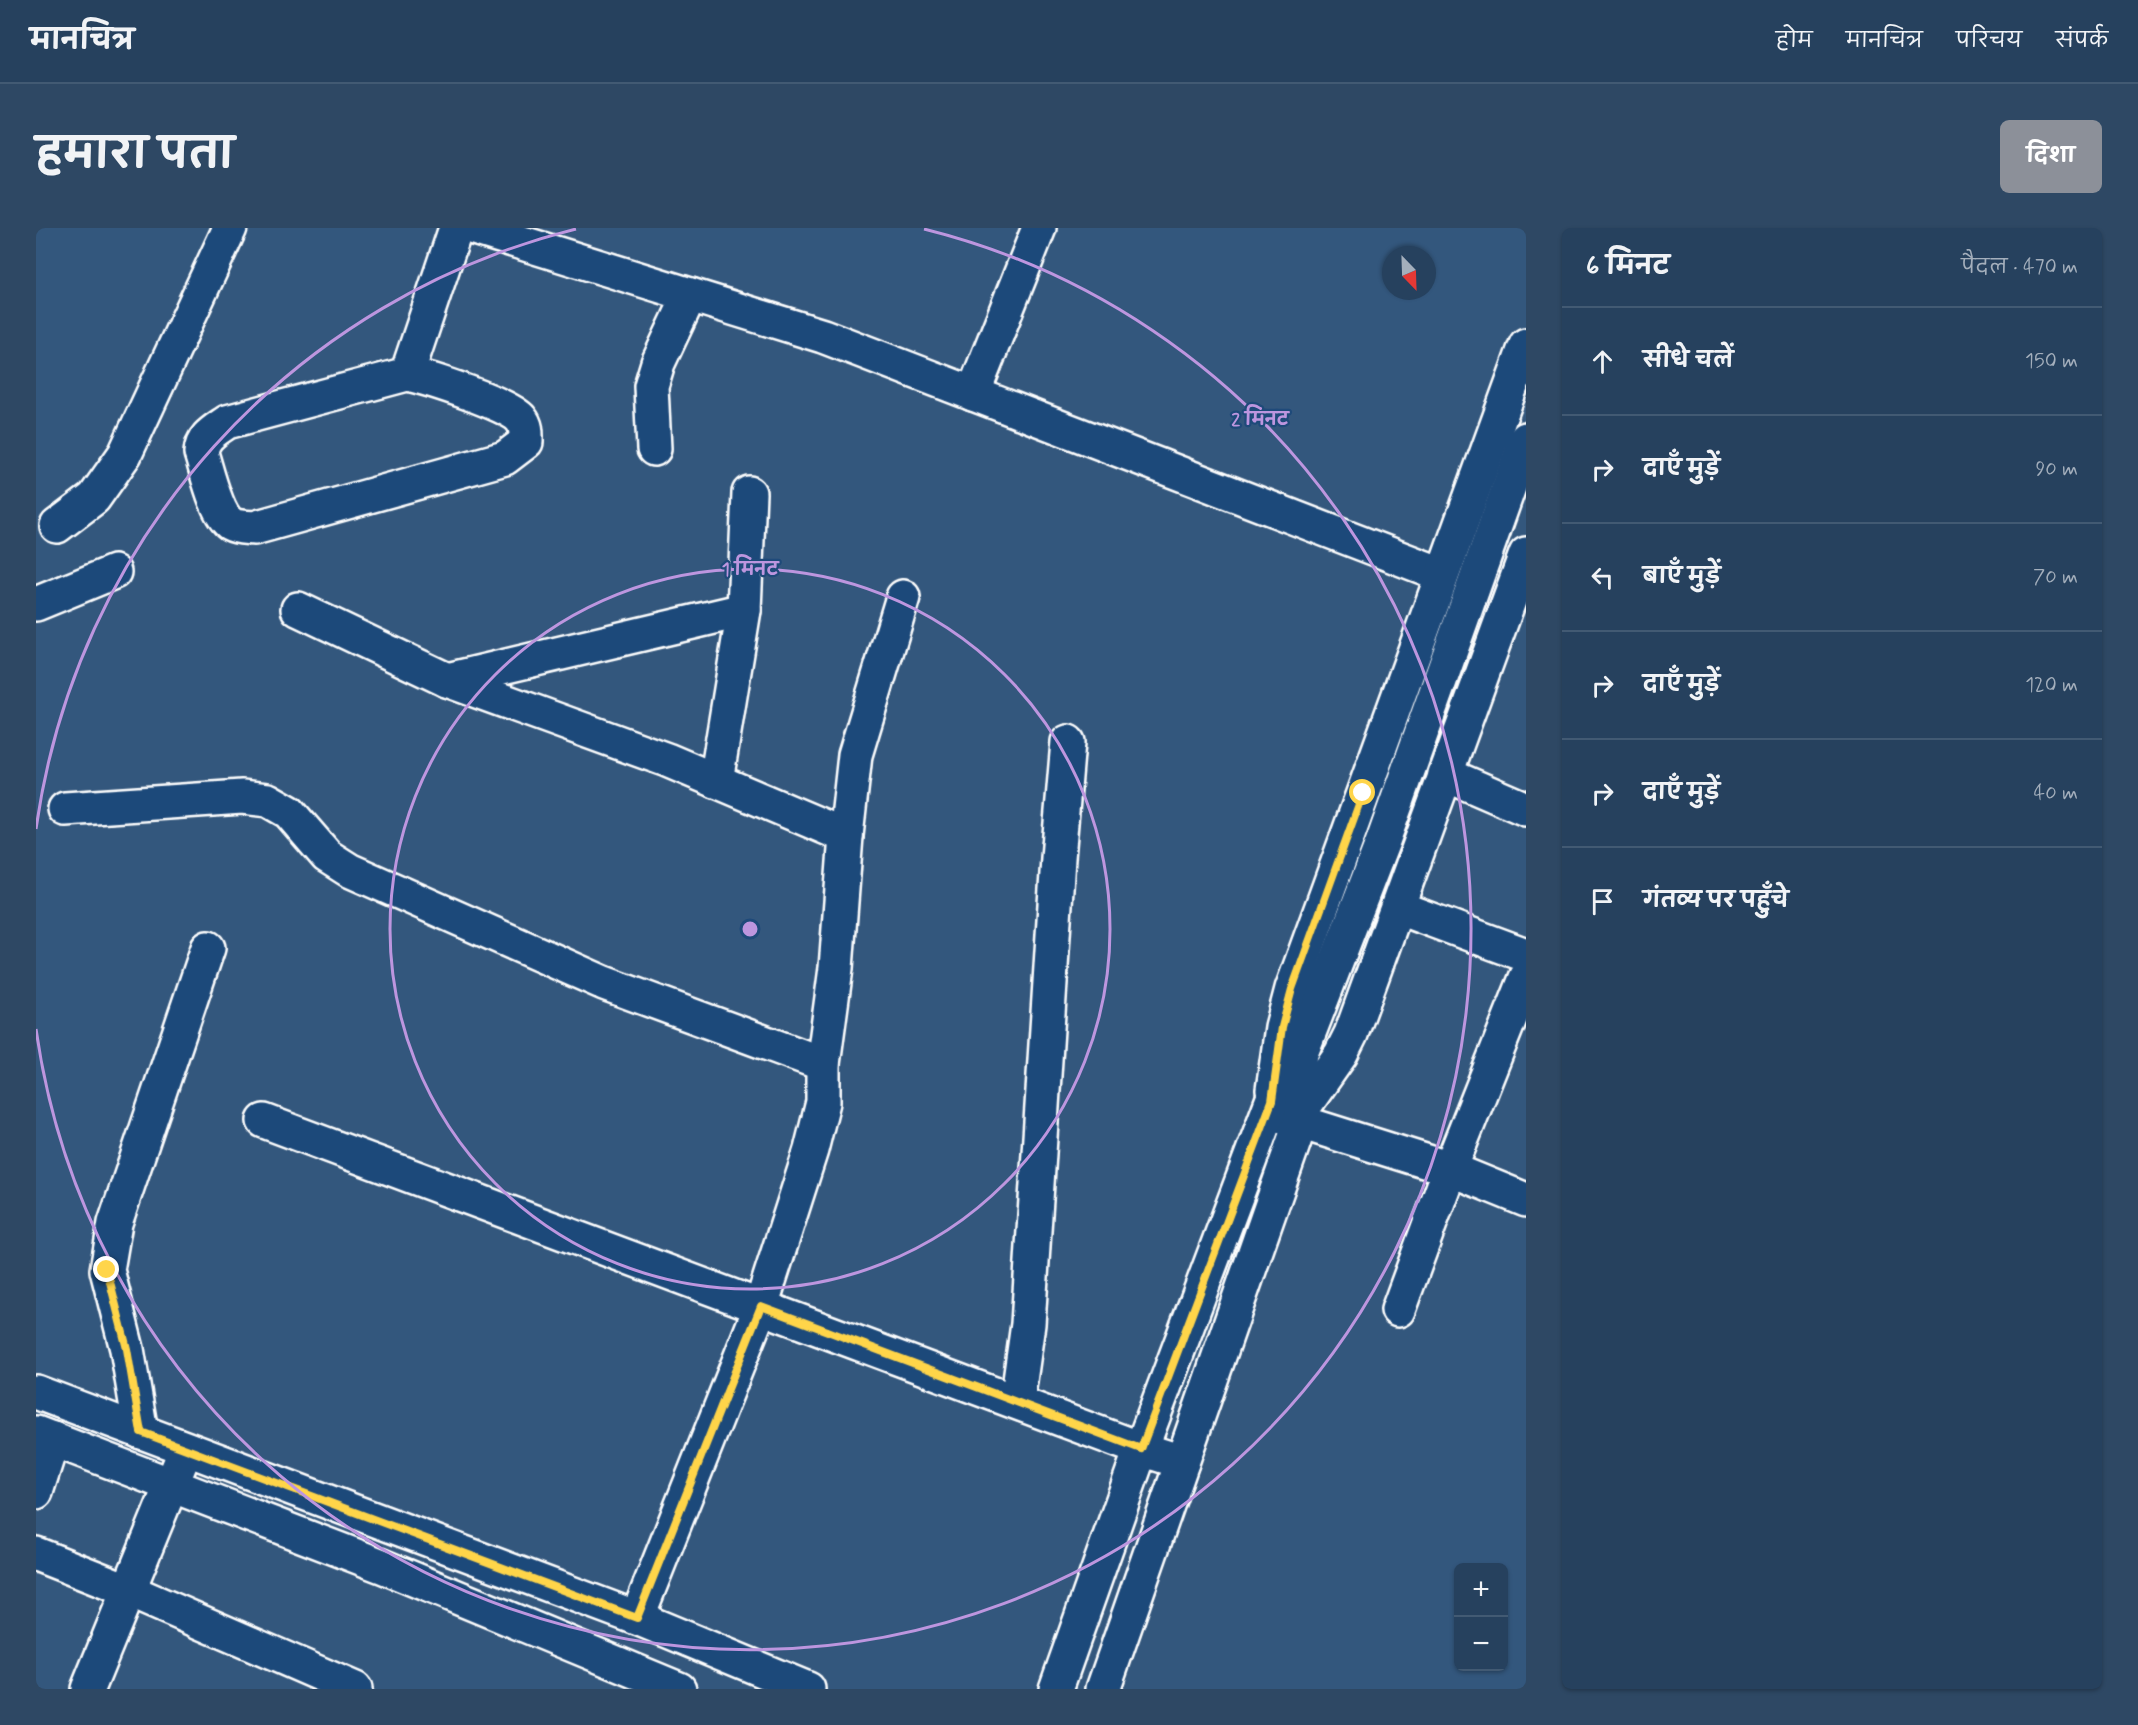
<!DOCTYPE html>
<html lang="hi">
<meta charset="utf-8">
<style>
body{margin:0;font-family:Mynerve,"Playpen Sans Deva",sans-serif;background:#2e4864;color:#f1f3f6}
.controls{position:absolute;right:18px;bottom:18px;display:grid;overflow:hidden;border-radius:9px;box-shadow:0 2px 4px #0004}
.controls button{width:54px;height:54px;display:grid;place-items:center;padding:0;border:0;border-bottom:2px solid #425a73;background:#26415e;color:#f1f3f6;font:30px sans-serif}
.compass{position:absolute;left:1346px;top:18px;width:54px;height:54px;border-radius:50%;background:#26415e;box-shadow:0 2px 4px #0004;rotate:157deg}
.stop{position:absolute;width:18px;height:18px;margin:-14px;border:4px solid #ffd54a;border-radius:50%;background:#fff}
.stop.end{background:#ffd54a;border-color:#fff;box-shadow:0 2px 6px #0008}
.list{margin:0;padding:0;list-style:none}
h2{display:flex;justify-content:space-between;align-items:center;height:78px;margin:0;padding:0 24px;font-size:26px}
h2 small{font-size:20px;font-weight:400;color:#a4afbc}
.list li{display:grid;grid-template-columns:39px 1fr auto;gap:18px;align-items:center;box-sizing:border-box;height:108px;padding:0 24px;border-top:2px solid #425a73}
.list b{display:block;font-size:22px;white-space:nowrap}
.list em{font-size:20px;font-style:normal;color:#a4afbc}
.icon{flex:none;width:33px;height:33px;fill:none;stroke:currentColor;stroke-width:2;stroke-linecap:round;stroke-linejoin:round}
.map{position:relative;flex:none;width:1490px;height:1461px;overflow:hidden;border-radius:9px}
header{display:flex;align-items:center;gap:36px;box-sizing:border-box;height:84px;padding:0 30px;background:#26415e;border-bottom:2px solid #425a73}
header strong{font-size:28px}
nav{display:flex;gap:33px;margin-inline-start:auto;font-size:21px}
.intro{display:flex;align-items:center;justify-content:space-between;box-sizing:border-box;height:144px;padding:0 36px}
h1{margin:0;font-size:42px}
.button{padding:15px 27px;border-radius:9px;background:#8c9099;color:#fff;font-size:21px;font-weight:700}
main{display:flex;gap:36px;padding:0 36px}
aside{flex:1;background:#26415e;border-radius:9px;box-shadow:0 2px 4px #0004}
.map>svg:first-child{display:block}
</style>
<header>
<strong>मानचित्र</strong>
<nav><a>होम</a><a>मानचित्र</a><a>परिचय</a><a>संपर्क</a></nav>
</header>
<div class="intro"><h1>हमारा पता</h1><a class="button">दिशा</a></div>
<main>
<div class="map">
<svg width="1490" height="1461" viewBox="0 0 1490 1461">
<rect width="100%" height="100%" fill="#33577d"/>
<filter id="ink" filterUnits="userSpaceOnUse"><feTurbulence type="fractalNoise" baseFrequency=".0167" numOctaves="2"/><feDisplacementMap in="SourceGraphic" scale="12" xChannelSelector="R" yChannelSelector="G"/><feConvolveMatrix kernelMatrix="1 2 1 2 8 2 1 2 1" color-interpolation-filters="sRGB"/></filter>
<g filter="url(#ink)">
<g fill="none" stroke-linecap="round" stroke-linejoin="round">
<!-- minor casing -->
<g stroke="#fff" stroke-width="38">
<g id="minor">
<path d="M438,0L787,108L1405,346"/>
<path d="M371,146C392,150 473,176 485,191C491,198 490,206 490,214L469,230L218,300C210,299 202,300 195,296C180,286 171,243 165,225C166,209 178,203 191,194Z"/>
<path d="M371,146L420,0"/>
<path d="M937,166L1003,0"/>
<path d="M618,221L615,158L622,135L654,67"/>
<path d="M21,298L58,270L89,226L194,0"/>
<path d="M0,376L78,344"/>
<path d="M262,381L411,452L631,532L810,608L800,740L787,836V874L775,922L725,1078L601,1390"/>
<path d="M411,452L708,382"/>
<path d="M1409,546L1490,581"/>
<path d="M680,553L708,382L713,265"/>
<path d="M29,581L206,569L232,572L253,584L291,628L313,642L568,755L787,836"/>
<path d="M810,608L819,527L867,369"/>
<path d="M1363,680L1490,727"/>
<path d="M1237,862L1246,799L1256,761L1490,117"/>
<path d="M1267,880L1305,826L1315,806L1490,326"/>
<path d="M1245,888L1414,941L1490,972"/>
<path d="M228,893L1105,1221L1146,1234"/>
<path d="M1362,1082L1414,941L1490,750"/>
<path d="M981,1174L992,1096L1022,630L1032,514"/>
<path d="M105,1204L91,1121L71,1042L79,995L172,720"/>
<path d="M0,1264L17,1211"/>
<path d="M0,1326L91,1362L319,1461"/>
<path d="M52,1461L150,1221"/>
<path d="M1020,1461L1105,1221L1236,873L1264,828L1347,613L1490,211"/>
<path d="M1067,1461L1264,896L1267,880L1264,828"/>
</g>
</g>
<!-- major casing -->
<g stroke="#fff" stroke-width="38">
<g id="major">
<path d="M0,1164L601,1390L772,1461"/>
<path d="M0,1205L346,1338L643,1461"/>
</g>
</g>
<!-- minor -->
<use href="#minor" stroke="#1f4a7a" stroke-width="33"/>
<!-- major -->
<use href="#major" stroke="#1f4a7a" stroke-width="33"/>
</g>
</g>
<g fill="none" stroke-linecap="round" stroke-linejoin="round" filter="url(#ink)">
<!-- route -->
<path stroke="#ffd54a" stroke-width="8" d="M71,1042L91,1121L105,1204L601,1390L725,1078L1105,1221L1236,873L1246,799L1256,761L1327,565"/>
</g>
<!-- distance rings -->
<g fill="none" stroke="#bd96df" stroke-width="3">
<circle cx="714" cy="701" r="360"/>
<path d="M0 601A721 721 0 0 1 540 1M888 1A721 721 0 1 1 0 801"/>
</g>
<circle cx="714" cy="701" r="9" fill="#bd96df" stroke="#1f4a7a" stroke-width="3"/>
<g font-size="18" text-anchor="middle" font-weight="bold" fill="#bd96df" stroke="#1f4a7a" stroke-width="4.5" stroke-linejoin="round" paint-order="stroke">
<text x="1224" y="197">2 मिनट</text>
<text x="714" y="347">1 मिनट</text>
</g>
</svg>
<div class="controls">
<button>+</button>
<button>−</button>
</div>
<svg class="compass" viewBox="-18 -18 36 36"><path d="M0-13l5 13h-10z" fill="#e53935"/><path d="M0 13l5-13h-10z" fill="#a4afbc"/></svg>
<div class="stop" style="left:1327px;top:565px"></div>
<div class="stop end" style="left:71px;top:1042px"></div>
</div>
<aside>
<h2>6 मिनट<small>पैदल · 470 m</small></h2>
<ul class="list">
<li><svg class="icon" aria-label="ahead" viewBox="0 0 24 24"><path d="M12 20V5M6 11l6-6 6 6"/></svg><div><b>सीधे चलें</b></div><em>150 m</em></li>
<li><svg class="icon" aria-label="right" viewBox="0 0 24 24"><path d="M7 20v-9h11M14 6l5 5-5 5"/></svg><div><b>दाएँ मुड़ें</b></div><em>90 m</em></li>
<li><svg class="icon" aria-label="left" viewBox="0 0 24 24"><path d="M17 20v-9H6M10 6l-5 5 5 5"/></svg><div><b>बाएँ मुड़ें</b></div><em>70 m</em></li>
<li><svg class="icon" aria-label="right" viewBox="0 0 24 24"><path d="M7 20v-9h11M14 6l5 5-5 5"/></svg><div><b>दाएँ मुड़ें</b></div><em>120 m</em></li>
<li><svg class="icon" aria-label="right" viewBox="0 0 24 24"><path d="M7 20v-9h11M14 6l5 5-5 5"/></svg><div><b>दाएँ मुड़ें</b></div><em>40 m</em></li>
<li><svg class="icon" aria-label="arrive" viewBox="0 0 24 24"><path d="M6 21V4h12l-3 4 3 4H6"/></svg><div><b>गंतव्य पर पहुँचे</b></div></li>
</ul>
</aside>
</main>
